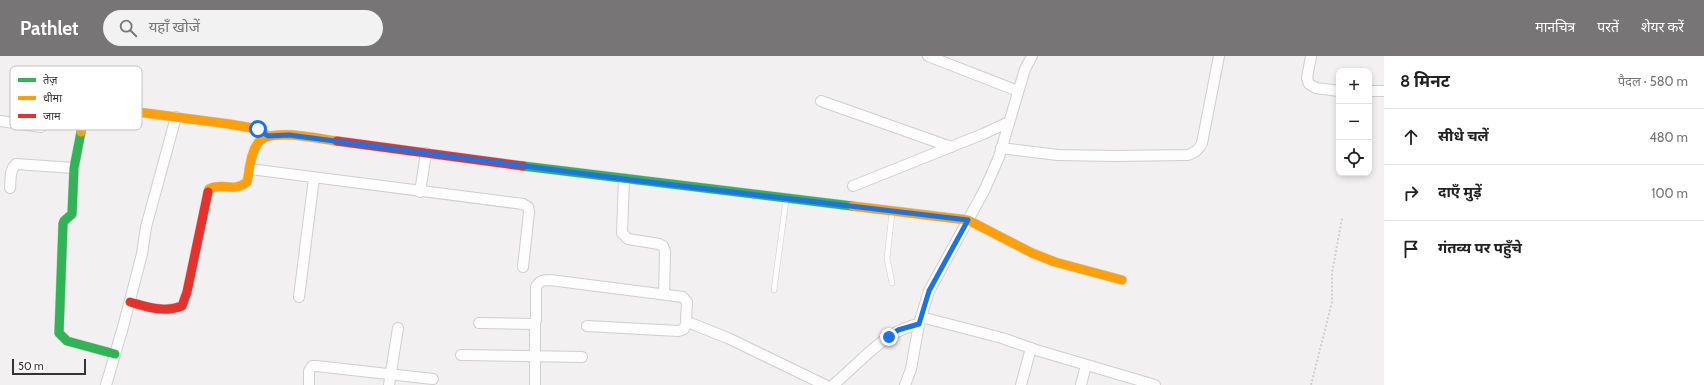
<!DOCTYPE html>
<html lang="hi">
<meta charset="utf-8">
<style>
body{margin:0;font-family:Cabin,"Noto Sans Devanagari",sans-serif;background:#f2f2f2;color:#222}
.controls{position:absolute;right:12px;top:12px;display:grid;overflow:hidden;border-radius:8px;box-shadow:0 2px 6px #0003}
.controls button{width:36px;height:36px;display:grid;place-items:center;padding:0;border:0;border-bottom:1px solid #e0e0e0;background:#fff;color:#222;font:20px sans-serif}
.scale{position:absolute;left:12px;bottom:10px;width:74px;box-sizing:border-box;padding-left:4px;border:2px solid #353333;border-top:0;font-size:11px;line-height:14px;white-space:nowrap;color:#353333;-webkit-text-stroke:3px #fff;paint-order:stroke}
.stop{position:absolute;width:12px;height:12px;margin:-9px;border:3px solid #1a73e8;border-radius:50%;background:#fff}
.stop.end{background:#1a73e8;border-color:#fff;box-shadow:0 1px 4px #0008}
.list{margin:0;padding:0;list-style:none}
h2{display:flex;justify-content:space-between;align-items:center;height:52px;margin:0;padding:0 16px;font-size:17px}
h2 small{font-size:13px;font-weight:400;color:#767676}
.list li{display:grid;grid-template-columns:26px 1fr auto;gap:12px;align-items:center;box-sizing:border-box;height:56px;padding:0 16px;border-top:1px solid #e0e0e0}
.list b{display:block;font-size:15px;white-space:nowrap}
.list em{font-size:13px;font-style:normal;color:#767676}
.icon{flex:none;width:22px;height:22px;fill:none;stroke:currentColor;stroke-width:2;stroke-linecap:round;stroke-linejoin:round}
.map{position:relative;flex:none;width:1384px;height:329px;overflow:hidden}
header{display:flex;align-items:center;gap:24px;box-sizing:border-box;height:56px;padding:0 20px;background:#777575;color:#fff}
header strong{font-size:19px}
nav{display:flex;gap:22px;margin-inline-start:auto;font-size:14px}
.search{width:280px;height:36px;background:#f2f2f2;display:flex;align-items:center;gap:10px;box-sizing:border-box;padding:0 14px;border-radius:22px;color:#767676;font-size:15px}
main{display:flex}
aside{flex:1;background:#fff}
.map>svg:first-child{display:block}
</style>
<header>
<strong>Pathlet</strong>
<div class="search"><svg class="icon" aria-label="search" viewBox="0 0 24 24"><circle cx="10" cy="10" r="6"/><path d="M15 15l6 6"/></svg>यहाँ खोजें</div>
<nav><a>मानचित्र</a><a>परतें</a><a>शेयर करें</a></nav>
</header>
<main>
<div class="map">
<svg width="1384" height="329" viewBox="0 0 1384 329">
<rect width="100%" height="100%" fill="#f2f0f0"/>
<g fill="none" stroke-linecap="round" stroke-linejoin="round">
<!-- lane casing -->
<g stroke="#d0cece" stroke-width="6">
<g id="lane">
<path d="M892,157L887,202L892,227"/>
<path d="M774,234L786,144"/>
</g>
</g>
<!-- street casing -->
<g stroke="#d0cece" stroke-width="12">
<g id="street">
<path d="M928,0L1018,35"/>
<path d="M1311,0L1307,22L1309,28L1316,32L1339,35"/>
<path d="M1369,35H1384"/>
<path d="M821,45L951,91"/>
<path d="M0,65L41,71"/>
<path d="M1001,92L1058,99L1115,100L1188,99C1195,96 1199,94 1202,87L1219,0"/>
<path d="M250,113L523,148L528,151L529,156L523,211"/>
<path d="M624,123L622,177L628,183L659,188L663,190L665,195L664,238"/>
<path d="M853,130L983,78L1009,66"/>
<path d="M10,132C11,124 9,114 16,108L74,112"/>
<path d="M420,136L426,97"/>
<path d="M299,241L314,122"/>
<path d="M921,261L1002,282L1036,294L1155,329"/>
<path d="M479,267L533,268L536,264V231C539,225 543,224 550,224L683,241L687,246L686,263L690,267L730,283L825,329"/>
<path d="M587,270L678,275L684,273L687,265"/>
<path d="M461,299L582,301"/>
<path d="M106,329L123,271L142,198L146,171L176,61"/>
<path d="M309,329V315L312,310H316L433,323"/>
<path d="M389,329L398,272"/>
<path d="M535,329V266"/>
<path d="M833,329C859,308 885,274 919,268"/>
<path d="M905,329L911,313L919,268L929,235L984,135L999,101L1025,13L1032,0"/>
<path d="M1021,329L1031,292"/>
<path d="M1081,329L1086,309"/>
</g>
</g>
<!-- fast casing -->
<g stroke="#d0cece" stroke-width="10">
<g id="fast">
<path d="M81,76L74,112L72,158L64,165L63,168L59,277L67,285L115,298"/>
<path d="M523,110L852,150"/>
</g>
</g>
<!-- slow casing -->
<g stroke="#d0cece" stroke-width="10">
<g id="slow">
<path d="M81,76L85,53L87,50H92L229,68L258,73L268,80"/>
<path d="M208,136L209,133C223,126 233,137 247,126C250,113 250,98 258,87C269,71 319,83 337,85"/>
<path d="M852,150L968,164L1032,197L1055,206L1122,224"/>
</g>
</g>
<!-- jam casing -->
<g stroke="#d0cece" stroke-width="10">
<g id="jam">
<path d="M337,85L523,110"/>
<path d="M130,246C148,251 164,257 182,250L187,236L208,136"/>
</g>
</g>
<!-- path -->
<path stroke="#d1d0d0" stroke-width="2" stroke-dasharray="2 2" stroke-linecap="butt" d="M1311,329L1332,246V217L1342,162"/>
<!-- lane -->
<use href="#lane" stroke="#fdfdfd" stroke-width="5"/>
<!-- street -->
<use href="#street" stroke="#fdfdfd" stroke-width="10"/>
<!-- fast -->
<use href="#fast" stroke="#30b455" stroke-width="9"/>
<!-- slow -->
<use href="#slow" stroke="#ff9f0a" stroke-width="9"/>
<!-- jam -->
<use href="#jam" stroke="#e5322d" stroke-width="9"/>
</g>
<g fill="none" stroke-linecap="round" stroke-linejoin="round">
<!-- route -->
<path stroke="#1a73e8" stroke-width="5" d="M258,73L268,80L289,79L624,123L968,164L929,235L919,268L898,274L889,281"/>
</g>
<!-- legend -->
<rect x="10" y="10" width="132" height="64" rx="6" fill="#fff" stroke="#c2c2c2" stroke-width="1"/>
<rect x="18" y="22" width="18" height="4" fill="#30b455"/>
<rect x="18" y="40" width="18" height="4" fill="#ff9f0a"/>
<rect x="18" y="58" width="18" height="4" fill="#e5322d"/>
<g font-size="11" fill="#353333">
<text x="43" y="28">तेज़</text>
<text x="43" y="46">धीमा</text>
<text x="43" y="64">जाम</text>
</g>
</svg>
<div class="controls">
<button>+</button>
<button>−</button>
<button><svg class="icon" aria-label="locate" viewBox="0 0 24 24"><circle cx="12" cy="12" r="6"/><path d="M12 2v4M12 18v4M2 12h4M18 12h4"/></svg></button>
</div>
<div class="scale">50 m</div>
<div class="stop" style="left:258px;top:73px"></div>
<div class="stop end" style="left:889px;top:281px"></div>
</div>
<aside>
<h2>8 मिनट<small>पैदल · 580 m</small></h2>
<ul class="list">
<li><svg class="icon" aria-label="ahead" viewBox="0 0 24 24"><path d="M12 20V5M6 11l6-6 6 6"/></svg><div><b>सीधे चलें</b></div><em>480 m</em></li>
<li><svg class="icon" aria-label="right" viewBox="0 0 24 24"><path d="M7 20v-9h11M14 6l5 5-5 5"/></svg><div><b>दाएँ मुड़ें</b></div><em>100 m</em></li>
<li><svg class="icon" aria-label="arrive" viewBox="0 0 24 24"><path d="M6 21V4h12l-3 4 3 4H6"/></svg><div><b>गंतव्य पर पहुँचे</b></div></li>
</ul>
</aside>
</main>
